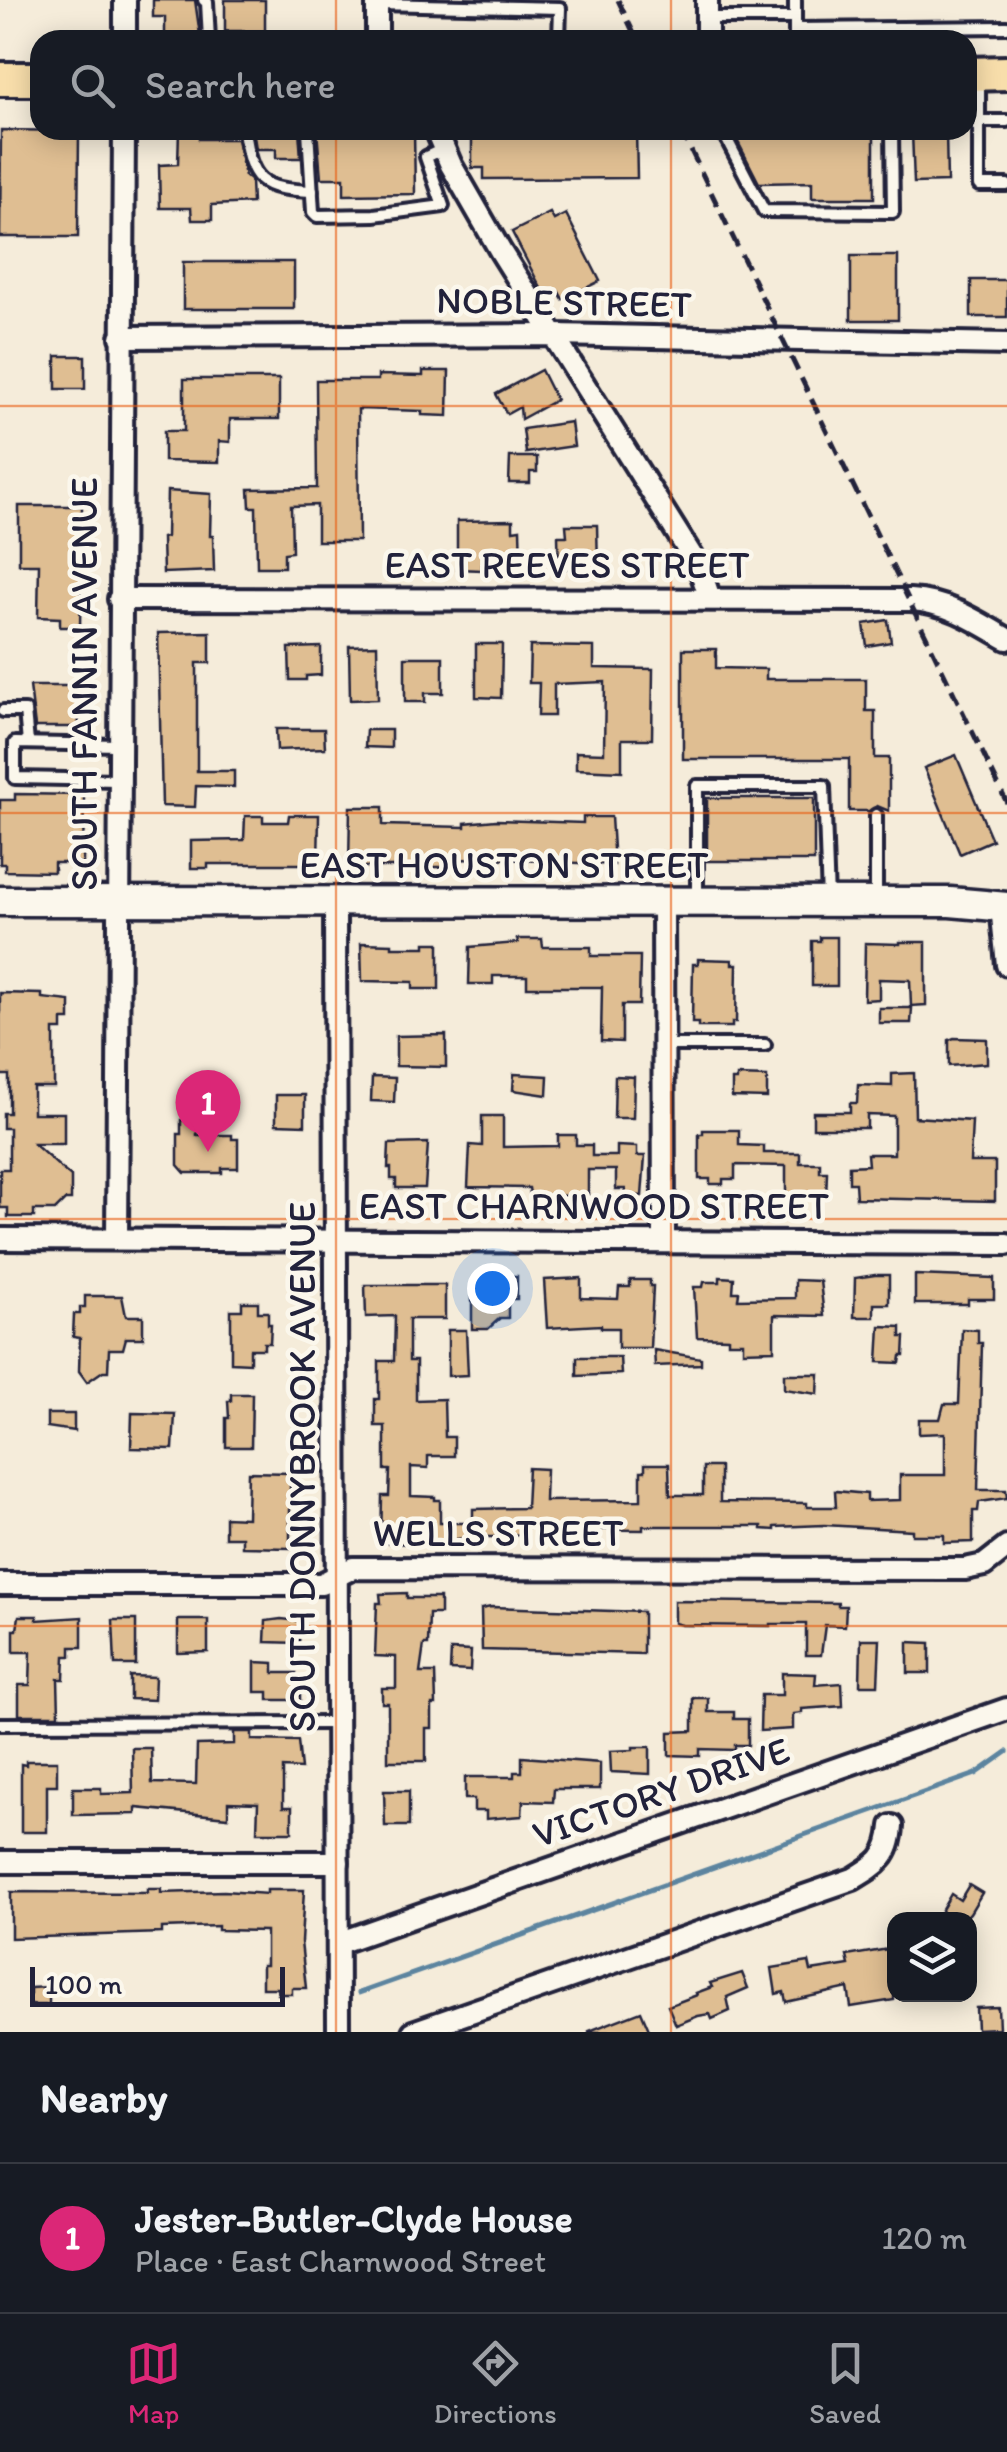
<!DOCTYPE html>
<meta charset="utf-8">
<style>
body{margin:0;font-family:Itim,sans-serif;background:#20242c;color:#f1f3f6}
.controls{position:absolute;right:30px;bottom:30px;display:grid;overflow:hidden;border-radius:20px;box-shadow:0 5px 25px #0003}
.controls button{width:90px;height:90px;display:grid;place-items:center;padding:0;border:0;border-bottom:2px solid #363941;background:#171b24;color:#f1f3f6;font:50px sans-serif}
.scale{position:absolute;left:30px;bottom:25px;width:255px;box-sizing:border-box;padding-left:10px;border:5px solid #22223b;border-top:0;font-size:28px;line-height:35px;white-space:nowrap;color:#22223b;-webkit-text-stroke:8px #fbf7ec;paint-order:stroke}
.you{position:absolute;left:492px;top:1288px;width:35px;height:35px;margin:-25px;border:8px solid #fff;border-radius:50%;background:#1a73e8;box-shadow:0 0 0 15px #1a73e833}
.badge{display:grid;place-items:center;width:65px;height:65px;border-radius:50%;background:#db2777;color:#fff;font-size:32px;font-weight:700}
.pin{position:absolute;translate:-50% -82px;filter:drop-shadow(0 2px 5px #0008)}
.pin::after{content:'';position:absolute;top:52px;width:35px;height:30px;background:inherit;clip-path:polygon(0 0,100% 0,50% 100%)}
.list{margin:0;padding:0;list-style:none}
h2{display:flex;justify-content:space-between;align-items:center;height:130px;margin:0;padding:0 40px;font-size:42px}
h2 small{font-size:32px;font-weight:400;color:#9ea1a6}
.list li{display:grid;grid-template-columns:65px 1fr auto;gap:30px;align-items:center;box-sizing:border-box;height:150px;padding:0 40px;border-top:2px solid #363941}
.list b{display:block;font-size:38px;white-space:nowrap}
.list p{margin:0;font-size:32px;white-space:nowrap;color:#9ea1a6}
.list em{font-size:32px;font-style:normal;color:#9ea1a6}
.icon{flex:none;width:55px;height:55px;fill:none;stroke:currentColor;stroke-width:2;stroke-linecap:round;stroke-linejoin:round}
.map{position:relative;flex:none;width:1007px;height:2032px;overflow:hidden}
.search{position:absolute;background:#171b24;box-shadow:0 5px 25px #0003;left:30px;right:30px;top:30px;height:110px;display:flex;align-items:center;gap:25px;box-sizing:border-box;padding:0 35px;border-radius:30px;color:#9ea1a6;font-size:38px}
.sheet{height:280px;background:#171b24}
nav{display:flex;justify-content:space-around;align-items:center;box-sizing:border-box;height:140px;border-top:2px solid #363941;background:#171b24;font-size:28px;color:#9ea1a6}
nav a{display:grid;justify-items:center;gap:5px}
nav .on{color:#db2777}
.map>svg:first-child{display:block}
</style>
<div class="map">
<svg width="1007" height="2032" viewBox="0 0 1007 2032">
<rect width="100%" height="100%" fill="#f5ecda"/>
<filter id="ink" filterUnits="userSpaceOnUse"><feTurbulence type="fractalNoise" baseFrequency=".01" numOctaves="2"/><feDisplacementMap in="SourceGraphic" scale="20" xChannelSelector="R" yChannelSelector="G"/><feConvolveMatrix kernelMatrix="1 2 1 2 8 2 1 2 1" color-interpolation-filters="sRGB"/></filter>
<g filter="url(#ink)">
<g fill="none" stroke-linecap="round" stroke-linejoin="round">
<!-- stream -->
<path stroke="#5b849f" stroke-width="5" d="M359,1993L976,1774L1007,1752"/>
</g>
<!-- building -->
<g fill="#dfbe92" stroke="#22223b" stroke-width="2.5">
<path d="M153,0H195L200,35L165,38V17H153Z"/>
<rect x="225" y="0" width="40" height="31"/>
<path d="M1,130L79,131L78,237H0Z"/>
<path d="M179,130H199V139H237L245,176L251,181L252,203L212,205V220H192L191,208H160L159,165L178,164Z"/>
<path d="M253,130H299L301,158H276V149H256Z"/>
<path d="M317,130H414L415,194L344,195V178H321Z"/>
<path d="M472,130H636L637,178L484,179V168H472Z"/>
<path d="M740,130H874V198H812V182L759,183L734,134Z"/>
<path d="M946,131L947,182L914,183L912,132Z"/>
<path d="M550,213L554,220L566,214L600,281L563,299L559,292L546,298L512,232Z"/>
<rect x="851" y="256" width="47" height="64"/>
<rect x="183" y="262" width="111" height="47"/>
<rect x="971" y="280" width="36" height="37"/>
<rect x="56" y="356" width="29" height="33"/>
<path d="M541,370L556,400L521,419L520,407L507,414L496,394Z"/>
<path d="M423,371H449L448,416L422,415V411L358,409L359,541H317V505L291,506L292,552L284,553V567H257L256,507H250L249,489L317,488L316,380H378V375L423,376Z"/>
<path d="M184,379H279V419H230V442L219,441V462L164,461V431H184Z"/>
<path d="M571,422L574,446L526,453L523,429Z"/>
<path d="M510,457H537V472H530V483H509Z"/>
<path d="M167,491L211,494L210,536H213L214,571L163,573L162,538L166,537Z"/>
<path d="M19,506H82L80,627H60V618L38,617L39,564H19Z"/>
<path d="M513,520V530L520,529L521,563L482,564V570L457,569V521Z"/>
<path d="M566,525H597L598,568L559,569L558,536H567Z"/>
<path d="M888,620L891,642L867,646L864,624Z"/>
<path d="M210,632V663H197V771H234V787L196,786L195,807L162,806L158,633Z"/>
<path d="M476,644H502L501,698L476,697Z"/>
<path d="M377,645L378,699L350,700L349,646Z"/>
<path d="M530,646L594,647V668L653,669L652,739H622V771L576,769V752L604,753L605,682L554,684V716H538L539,683H529Z"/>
<path d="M321,647V675L306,676V680H290L289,648Z"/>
<path d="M683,649H716V668L766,669V679H866V711H875V758H889V811L877,806L869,811H849V759H683Z"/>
<path d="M405,657H443V693H425V702H405Z"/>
<path d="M30,686H77L79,727H35Z"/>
<path d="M276,729H324L325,748L277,750Z"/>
<path d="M366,730H391V748L365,747Z"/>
<path d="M956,755L992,840L960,854L924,768Z"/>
<path d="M15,794L84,795L83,863H54V872L5,871V864H0V800H15Z"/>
<rect x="707" y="798" width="107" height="63"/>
<path d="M350,807H383V825L465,827V823L496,820L583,823V817H611L614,865L490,858L452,860V867H349Z"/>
<path d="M289,815H319L318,864H208V868H191V841L244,840L245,816H263V822H288Z"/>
<path d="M820,937H837V986H812V941H820Z"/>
<path d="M517,939H542L543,947H591V956H640L639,1005H622V1042L601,1041L602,987H527V976H493V984H469L470,947L518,943Z"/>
<path d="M900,942H926V1005L911,1006L910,980L879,979V999L864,1000L865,943L900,944Z"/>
<path d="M361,943L392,944V947H425V943H439V989H413V982L362,981Z"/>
<path d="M698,959L732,960V964H737L736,1022H732V1027H698V1023H692L693,964H698Z"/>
<path d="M0,993L42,994V998L70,1001V1020H62V1030H54V1087H33V1113H64V1144H34L71,1177V1200H65L55,1210H34V1217H8V1208H0V1169H9V1128H3V1113H9V1075H0Z"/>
<path d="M879,1008H912L911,1023H879Z"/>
<path d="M446,1035V1067L396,1066V1036Z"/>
<path d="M954,1038L987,1039V1063L949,1066V1040Z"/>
<path d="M914,1073L915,1117L972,1121L970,1162H995V1201L856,1198L855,1183H849V1166L868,1165L867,1154H894V1116L867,1115V1128H813V1112H850V1103H857L858,1085L892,1086V1074Z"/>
<path d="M514,1074L548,1076L547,1095L513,1090Z"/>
<path d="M615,1076L634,1077L633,1118H614Z"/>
<path d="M737,1076L767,1077V1098L732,1097V1080H737Z"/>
<path d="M372,1077L395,1078L394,1102L371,1101Z"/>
<path d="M276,1095H305V1125L276,1124Z"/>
<path d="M482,1116H503V1147L558,1146V1135H576V1145H592V1156H617V1146L637,1147V1156H645L642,1196L625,1195V1189H616V1170H588V1197L530,1194L529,1188L468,1187L470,1145L482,1146Z"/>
<path d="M181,1120H197V1135H232V1139H238V1168H222V1173H185L178,1165V1134H181Z"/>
<path d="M703,1130H739V1145L764,1146V1153H800V1163H820V1172H827L826,1198H798V1194H786V1166L735,1165V1179H723V1184H710V1179H699V1134H703Z"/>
<path d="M428,1143L425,1188H396V1179H391V1168H388L389,1144Z"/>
<path d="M875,1275H889V1304H874V1317H854L855,1278Z"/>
<path d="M915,1275L994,1278V1299H968V1304H915Z"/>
<path d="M478,1276H517V1299H508V1318H500L488,1329H472V1295H478Z"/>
<path d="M720,1277L734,1278L733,1292H739L738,1299L795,1298V1280L820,1281L824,1316L774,1315V1350L743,1351V1342H728V1338L697,1337L694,1287H703L704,1282H720Z"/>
<path d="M581,1278V1298L618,1299L619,1287H630V1280H650V1286H653L650,1348H618V1328H601V1325L547,1328L544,1280Z"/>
<path d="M365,1285H445V1319H409V1361H416V1400L444,1399L445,1437H454V1456H428V1468L411,1467V1496L435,1497V1500H440V1523H473V1509L526,1508L528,1468L546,1469L545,1501L641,1500V1471H645V1464H669L670,1495H703V1467H720V1502L807,1503V1507H836L835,1491L867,1494V1501L900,1500V1475H945V1433L919,1434V1419H940L944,1404H959L962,1329L978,1330V1343H982L978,1490H1006L1007,1498L979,1502L978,1511H973V1542L944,1543V1535H912V1530L824,1525L775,1527V1530L762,1529V1526H643V1530L551,1529V1526L522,1528V1534L502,1537H472L422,1544L381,1543L382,1496H389L390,1470H385V1426H375V1399H379V1361H394L395,1316L366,1317Z"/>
<path d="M85,1296H122L126,1316H143V1338H126L123,1349H109L108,1371H103L87,1382L79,1371L80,1338L73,1337L74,1314H80V1307H85Z"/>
<path d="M242,1302H258V1312H268V1324H271L270,1343H264V1349H250V1363L231,1362V1310H242Z"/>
<path d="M880,1326L901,1327V1337H905L904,1356H901L900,1363L878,1362Z"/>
<path d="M448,1330H466L468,1375L448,1376Z"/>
<path d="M654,1350L701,1358V1364L655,1366Z"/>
<path d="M577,1357H620L621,1374L577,1376Z"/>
<path d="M784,1374H819L818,1394L784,1389Z"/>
<path d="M231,1394H252L251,1447H226V1418H229L228,1401H231Z"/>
<path d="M132,1413L175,1414L173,1449L131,1448Z"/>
<path d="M47,1414H74V1431L47,1427Z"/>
<path d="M248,1472L290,1473V1548L242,1547V1537H225V1517L247,1518Z"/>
<path d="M407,1593V1598H440V1614H429L428,1645H424L420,1673H435L436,1705H432V1728H426V1761H388V1703H382V1688H396V1657L375,1656L377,1603H381L380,1594Z"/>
<path d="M674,1601L838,1603V1606H846L845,1626L825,1625L821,1655H806V1624H770V1626L682,1625L674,1623Z"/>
<path d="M491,1607L643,1612V1654L482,1650L481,1609Z"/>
<path d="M19,1616H37V1620L82,1617V1647H71V1656H65L64,1679H58L59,1715H19V1685H30L31,1652H14V1630H17Z"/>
<path d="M281,1619L300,1621L299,1643L265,1642L266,1621Z"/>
<path d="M113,1620H136V1665H115Z"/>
<path d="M178,1620H208V1652L178,1653Z"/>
<path d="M861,1639H880L878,1685H860Z"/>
<path d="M908,1642L930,1643V1673H908Z"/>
<path d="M451,1650L471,1651L470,1671L450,1670Z"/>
<path d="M255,1662L274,1663V1673H296L295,1682H300V1700H268V1692H255Z"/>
<path d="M782,1673L816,1674L815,1685L842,1683L843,1706L802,1709V1713L793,1714V1729L760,1731L761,1695H782Z"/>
<path d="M130,1676L155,1677L154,1700L130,1699Z"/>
<path d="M693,1698H708V1712H734V1719H748V1745H735V1750L700,1749V1756L669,1755V1732L693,1731Z"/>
<path d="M234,1732H252V1740L298,1741L301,1769L283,1768V1807H292V1832H257L258,1803L228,1802V1817L136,1808V1814L73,1815V1788H101V1794L133,1793L132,1748H151L152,1783L196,1784L197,1745L234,1744Z"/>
<path d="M633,1747H650V1774L611,1772L610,1751L633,1750Z"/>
<path d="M522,1757L600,1763V1789H554L553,1802L523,1801L522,1816L486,1819V1811H474V1799H465V1777H514V1772H522Z"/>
<path d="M26,1761H57V1785H47V1832H21V1764L26,1765Z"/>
<path d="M384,1791H409V1826H385Z"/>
<path d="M969,1885L982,1893L970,1913L963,1920H936L951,1894L960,1900Z"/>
<path d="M147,1889H161V1893L224,1891L267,1894V1890H304L301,1942L306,1988H292V1994H278V1988H262V1965H266V1931L218,1930V1926L162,1928V1933L11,1938V1892L147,1893Z"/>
<path d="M894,1948V2000L851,2007L848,1988L786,2002L784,1992L776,1994L772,1968L809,1962L811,1971L849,1965L847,1956Z"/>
<path d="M742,1973L748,1988L727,1997L730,2011L712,2019L710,2014L698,2016L676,2025L668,2006L697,1995L696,1993L712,1987L710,1983Z"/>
<path d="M49,1987V2005H30V1988Z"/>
<path d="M998,2007L999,2028L977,2029L976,2008Z"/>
<path d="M641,2011L650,2032H589V2031Z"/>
</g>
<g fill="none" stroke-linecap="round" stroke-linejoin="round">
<!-- lane casing -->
<g stroke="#22223b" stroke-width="18">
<g id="lane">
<path d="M204,0L207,2L209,40"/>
<path d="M795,0V40"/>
<path d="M377,4L560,8L559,40"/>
<path d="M708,18H795"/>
<path d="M795,29L1007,27"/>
<path d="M979,80V185H1007"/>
<path d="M979,121H1007"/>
<path d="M244,130C251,182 260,189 312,191"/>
<path d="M308,130L313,212L317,216L374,215L443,206L426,157L443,149"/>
<path d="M722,130L764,211L893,212L892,130"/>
<path d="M3,711H25L28,743"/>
<path d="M118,780L15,778V743L119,745"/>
<path d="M876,815V901"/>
<path d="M697,901V786H824L828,901"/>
<path d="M663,1045H765"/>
<path d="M0,1724L338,1723"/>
</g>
</g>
<!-- street casing -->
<g stroke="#22223b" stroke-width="28">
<g id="street">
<path d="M707,0V40"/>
<path d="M125,40V0"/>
<path d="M377,40V0"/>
<path d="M436,130L451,165L501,252L700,569L710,599"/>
<path d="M121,337L555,335L1007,344"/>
<path d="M119,599L910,600C947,602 975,620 1007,639"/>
<path d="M663,902L664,1241"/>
<path d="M335,903L338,2032"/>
<path d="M1001,906L1007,965"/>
<path d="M0,1239L1007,1244"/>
<path d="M117,1239L124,130"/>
<path d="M0,1584H321L353,1568L965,1569L984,1565L1007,1547"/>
<path d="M0,1862H338"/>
<path d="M338,1943L1007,1709"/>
<path d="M413,2032L853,1879C878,1864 890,1857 892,1826"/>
</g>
</g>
<!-- secondary casing -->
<g stroke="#22223b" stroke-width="35">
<path id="secondary" d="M0,901L950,902L1007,907"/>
</g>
<!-- primary casing -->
<g stroke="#22223b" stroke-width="40">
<g id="primary">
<path d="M967,74L1007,73"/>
<path d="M0,79H40"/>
</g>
</g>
<!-- lane -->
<use href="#lane" stroke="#fbf7ec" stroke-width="10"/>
<!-- street -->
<use href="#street" stroke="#fbf7ec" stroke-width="20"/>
<!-- secondary -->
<use href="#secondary" stroke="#fbf7ec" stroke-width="28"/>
<!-- primary -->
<use href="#primary" stroke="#f8deab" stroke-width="32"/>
<!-- rail -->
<g stroke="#22223b" stroke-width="5" stroke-dasharray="15 8" stroke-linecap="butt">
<path d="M618,0L637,40"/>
<path d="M681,130L1007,803"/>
</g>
</g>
</g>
<!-- grid -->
<path fill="none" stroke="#e8590c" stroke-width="2.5" stroke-opacity="0.55" d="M336,0V40M671,0V40M336,130V2032M671,130V2032M0,406H1007M0,813H1007M0,1219H1007M0,1626H1007"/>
<g text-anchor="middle" stroke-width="9" stroke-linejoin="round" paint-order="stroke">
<!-- street labels -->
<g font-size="38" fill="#22223b" stroke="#fbf7ec">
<text transform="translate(564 302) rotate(1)" y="13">NOBLE STREET</text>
<text x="567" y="578">EAST REEVES STREET</text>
<text transform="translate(84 684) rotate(-90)" y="13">SOUTH FANNIN AVENUE</text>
<text x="504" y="878">EAST HOUSTON STREET</text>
<text x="594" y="1219">EAST CHARNWOOD STREET</text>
<text transform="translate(302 1467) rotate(-90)" y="13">SOUTH DONNYBROOK AVENUE</text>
<text x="498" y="1546">WELLS STREET</text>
<text transform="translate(661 1792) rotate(-19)" y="13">VICTORY DRIVE</text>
</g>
</g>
</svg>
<div class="controls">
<button><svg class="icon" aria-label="layers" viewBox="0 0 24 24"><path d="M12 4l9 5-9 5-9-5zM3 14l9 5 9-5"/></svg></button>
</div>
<div class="scale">100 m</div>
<div class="you"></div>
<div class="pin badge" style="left:208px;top:1152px">1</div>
<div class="search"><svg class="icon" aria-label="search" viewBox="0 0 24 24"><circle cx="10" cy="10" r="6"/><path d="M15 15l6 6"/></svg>Search here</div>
</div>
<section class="sheet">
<h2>Nearby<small></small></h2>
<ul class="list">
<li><span class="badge">1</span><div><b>Jester-Butler-Clyde House</b><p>Place · East Charnwood Street</p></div><em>120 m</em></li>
</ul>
</section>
<nav>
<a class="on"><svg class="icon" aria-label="map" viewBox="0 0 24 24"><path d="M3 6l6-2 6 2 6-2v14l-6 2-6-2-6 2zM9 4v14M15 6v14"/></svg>Map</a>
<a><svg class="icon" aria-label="directions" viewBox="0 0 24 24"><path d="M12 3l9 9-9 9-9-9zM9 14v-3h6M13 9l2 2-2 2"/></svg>Directions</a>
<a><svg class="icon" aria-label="saved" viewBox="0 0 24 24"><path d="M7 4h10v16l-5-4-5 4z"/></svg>Saved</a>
</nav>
